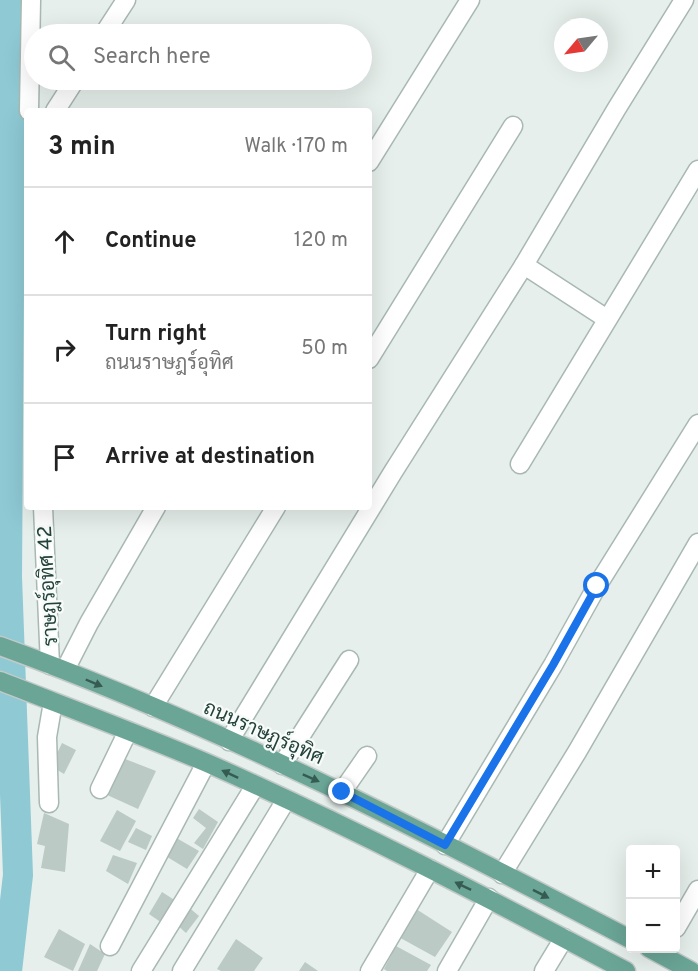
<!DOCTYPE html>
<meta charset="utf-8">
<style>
body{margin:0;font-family:Overpass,Sarabun,sans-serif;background:#f6f6f6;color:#222}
.controls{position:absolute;right:18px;bottom:18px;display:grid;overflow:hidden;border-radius:6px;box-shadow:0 6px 24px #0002}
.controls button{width:54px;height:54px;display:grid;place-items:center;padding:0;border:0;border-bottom:2px solid #e0e0e0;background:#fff;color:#222;font:30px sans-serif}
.compass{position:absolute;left:554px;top:18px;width:54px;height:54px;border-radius:50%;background:#fff;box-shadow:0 6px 24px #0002;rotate:241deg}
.stop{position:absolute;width:18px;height:18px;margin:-14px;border:4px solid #1a73e8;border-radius:50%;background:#fff}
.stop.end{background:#1a73e8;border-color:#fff;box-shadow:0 2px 6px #0008}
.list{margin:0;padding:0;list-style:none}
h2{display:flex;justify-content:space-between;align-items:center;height:78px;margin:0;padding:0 24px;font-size:26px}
h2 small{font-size:20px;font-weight:400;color:#767676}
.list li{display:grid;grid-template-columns:39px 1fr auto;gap:18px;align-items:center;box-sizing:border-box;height:108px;padding:0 24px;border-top:2px solid #e0e0e0}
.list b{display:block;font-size:22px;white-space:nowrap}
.list p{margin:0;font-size:20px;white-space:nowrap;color:#767676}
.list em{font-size:20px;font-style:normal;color:#767676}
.icon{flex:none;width:33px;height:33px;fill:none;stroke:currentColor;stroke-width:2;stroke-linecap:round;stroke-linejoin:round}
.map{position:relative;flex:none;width:698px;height:971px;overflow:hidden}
.search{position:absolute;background:#fff;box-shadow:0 6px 24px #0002;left:24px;top:24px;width:348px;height:66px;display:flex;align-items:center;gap:15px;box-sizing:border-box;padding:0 21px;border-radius:33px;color:#767676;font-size:22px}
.panel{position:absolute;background:#fff;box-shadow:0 6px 24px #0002;left:24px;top:108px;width:348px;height:402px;border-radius:6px}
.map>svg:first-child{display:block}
</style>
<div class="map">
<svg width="698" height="971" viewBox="0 0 698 971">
<rect width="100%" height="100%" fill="#e6efeb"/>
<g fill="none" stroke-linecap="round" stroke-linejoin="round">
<!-- river -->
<path stroke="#8ec9d4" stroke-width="30" d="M7,971L18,875L7,577L11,0"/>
</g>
<!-- building -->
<g fill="#bbcac4">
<path d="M62,743L76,750L64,774L51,766Z"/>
<path d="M120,757L156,771L138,809L105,794Z"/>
<path d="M199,809L218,822L203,849L194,843L206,828L193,818Z"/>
<path d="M117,810L136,821L120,851L100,841Z"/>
<path d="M44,813L69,824L65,872L41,868L45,846L37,844Z"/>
<path d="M136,828L152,836L146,850L128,842Z"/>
<path d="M173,836L199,851L187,869L164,855Z"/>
<path d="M113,855L137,863L128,884L106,871Z"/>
<path d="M162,892L176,901L162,923L149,914Z"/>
<path d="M186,905L199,916L186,933L175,923Z"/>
<path d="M413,907L452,932L435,957L395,935Z"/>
<path d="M59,929L85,944L73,971L44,957Z"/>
<path d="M236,939L263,958L254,971H221L217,969Z"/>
<path d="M90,944L105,954L97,971H78Z"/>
<path d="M396,946L431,965L427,971H387L384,969Z"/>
<path d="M305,962L318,971H299Z"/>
</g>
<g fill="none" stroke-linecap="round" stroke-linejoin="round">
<!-- minor casing -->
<g stroke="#a8b8b2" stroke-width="21">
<g id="minor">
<path d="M104,34L126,0"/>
<path d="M29,111L31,0"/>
<path d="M55,111L75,80"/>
<path d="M369,162L470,0"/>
<path d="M524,265L607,319"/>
<path d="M369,359L513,126"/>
<path d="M520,464L698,170"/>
<path d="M43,507L50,665"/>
<path d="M65,670L89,623L156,507"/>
<path d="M153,707L276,507"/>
<path d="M229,741L393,472L524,265L617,108L684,0"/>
<path d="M282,765L349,660"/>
<path d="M100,789L128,731"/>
<path d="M342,792L367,756"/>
<path d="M49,803L47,737L53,702"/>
<path d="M445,845L553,665L597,586L698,424"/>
<path d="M502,874L577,752L698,543"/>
<path d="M676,928L698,890"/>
<path d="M110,946L206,763"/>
<path d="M141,971L255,786"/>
<path d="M182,971L286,800"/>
<path d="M370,971L430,869"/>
<path d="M447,971L489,898"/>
<path d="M544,971L564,938"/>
</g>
</g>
<!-- major casing -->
<g stroke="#c2cac8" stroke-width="21">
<g id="major">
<path d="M0,646C218,725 425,832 630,939"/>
<path d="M0,681C69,708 139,734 207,763C350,826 488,898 626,971"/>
<path d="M649,948L691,971"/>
</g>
</g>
<!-- minor -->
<use href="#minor" stroke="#fff" stroke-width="18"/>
<!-- major -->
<use href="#major" stroke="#6aa596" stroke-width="18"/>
</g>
<!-- one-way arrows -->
<defs><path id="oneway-solid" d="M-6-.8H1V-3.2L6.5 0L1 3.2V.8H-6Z" transform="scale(1.5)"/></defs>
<g fill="#365b51">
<use href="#oneway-solid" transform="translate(94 683) rotate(23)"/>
<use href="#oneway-solid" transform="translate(230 774) rotate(-155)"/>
<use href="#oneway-solid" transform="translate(311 778) rotate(24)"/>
<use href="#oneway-solid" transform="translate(463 886) rotate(-154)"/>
<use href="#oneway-solid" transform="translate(541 894) rotate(27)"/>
</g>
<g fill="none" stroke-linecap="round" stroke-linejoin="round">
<!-- route -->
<path stroke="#1a73e8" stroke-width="8" d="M342,792L445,845L553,665L597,586"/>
</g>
<g text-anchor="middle" stroke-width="4.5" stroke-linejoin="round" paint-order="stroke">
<!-- street labels -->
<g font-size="20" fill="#24423a" stroke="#f7fbf9">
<text transform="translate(47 586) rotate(-93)" y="7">ราษฎร์อุทิศ 42</text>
<text transform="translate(264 732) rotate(24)" y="7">ถนนราษฎร์อุทิศ</text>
</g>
</g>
</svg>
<div class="controls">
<button>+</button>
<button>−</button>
</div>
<svg class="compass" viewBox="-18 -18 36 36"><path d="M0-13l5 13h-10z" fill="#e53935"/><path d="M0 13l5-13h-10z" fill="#767676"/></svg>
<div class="stop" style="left:597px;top:586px"></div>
<div class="stop end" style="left:342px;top:792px"></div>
<div class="search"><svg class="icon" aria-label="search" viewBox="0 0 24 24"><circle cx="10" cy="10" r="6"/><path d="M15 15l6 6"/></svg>Search here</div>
<section class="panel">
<h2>3 min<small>Walk · 170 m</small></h2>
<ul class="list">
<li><svg class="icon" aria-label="ahead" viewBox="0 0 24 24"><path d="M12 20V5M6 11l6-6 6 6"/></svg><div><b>Continue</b></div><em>120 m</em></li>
<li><svg class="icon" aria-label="right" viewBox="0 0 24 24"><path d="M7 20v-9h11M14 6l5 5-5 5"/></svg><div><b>Turn right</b><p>ถนนราษฎร์อุทิศ</p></div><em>50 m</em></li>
<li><svg class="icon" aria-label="arrive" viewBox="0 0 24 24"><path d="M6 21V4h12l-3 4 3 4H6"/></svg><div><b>Arrive at destination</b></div></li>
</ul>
</section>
</div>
